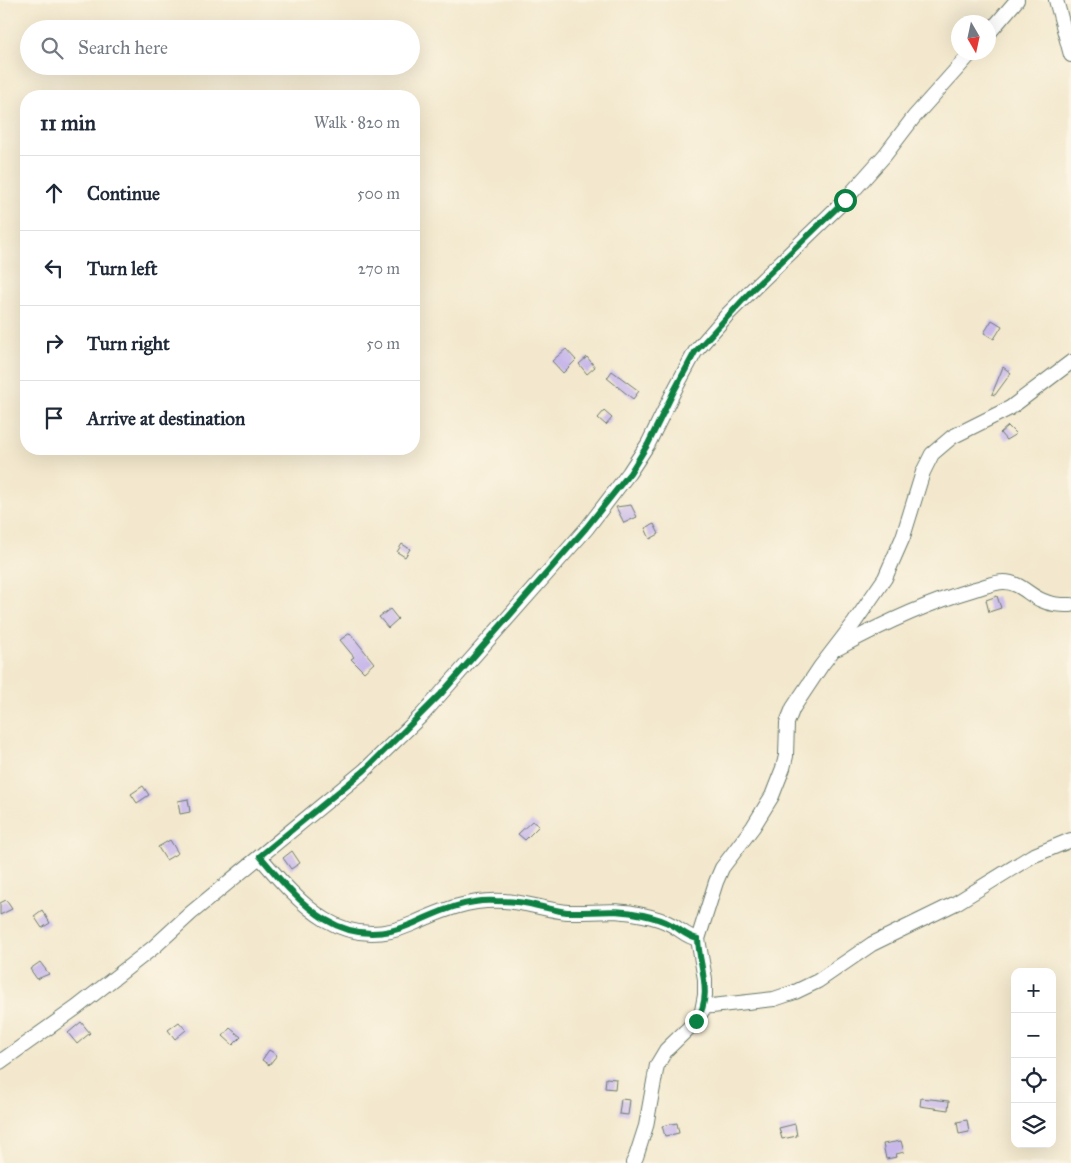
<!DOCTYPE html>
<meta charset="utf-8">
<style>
body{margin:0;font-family:"IM FELL Great Primer",serif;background:#f6f6f7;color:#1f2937}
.controls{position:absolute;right:15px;bottom:15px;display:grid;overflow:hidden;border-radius:10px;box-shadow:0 5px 20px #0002}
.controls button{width:45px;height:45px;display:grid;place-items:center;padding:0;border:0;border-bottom:1px solid #e0e1e3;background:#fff;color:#1f2937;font:25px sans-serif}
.compass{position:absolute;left:951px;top:15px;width:45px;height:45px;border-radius:50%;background:#fff;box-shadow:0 5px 20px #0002;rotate:171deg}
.stop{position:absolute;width:15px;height:15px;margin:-11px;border:4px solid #0b8043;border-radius:50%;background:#fff}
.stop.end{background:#0b8043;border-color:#fff;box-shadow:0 1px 5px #0008}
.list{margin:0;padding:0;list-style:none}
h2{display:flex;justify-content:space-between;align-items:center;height:65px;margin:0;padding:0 20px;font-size:21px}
h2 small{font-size:16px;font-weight:400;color:#747a83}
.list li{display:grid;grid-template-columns:32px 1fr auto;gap:15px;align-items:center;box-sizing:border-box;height:75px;padding:0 20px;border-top:1px solid #e0e1e3}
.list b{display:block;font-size:19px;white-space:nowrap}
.list em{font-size:16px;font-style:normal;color:#747a83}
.icon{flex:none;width:28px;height:28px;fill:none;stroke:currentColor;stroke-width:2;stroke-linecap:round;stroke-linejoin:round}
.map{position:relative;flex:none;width:1071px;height:1163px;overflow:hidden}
.search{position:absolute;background:#fff;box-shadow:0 5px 20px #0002;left:20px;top:20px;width:400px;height:55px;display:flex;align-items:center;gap:12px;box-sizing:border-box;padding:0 18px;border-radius:28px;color:#747a83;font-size:19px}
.panel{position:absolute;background:#fff;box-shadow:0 5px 20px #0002;left:20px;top:90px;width:400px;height:365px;border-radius:20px}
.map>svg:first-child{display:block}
</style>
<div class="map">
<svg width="1071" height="1163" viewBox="0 0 1071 1163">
<rect width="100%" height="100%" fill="#fcf5e5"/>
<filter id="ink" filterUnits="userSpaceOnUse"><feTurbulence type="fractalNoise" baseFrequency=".02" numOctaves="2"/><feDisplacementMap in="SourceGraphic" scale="10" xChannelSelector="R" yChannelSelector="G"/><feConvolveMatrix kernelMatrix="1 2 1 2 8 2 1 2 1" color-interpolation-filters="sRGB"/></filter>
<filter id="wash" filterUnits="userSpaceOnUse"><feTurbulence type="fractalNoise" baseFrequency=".0096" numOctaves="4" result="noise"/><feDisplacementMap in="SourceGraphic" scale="20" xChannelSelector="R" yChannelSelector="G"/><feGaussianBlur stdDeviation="1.12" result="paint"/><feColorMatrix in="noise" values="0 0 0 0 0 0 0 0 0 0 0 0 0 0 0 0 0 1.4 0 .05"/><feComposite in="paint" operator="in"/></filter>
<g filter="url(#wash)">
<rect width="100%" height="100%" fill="#f3e8cd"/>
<g id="blocks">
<!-- building -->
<g fill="#c8b8ea">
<path d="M992,320L1002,326L994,339L984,333Z"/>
<path d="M566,349L576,360L563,373L552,361Z"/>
<path d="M587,357L595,367L587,374L579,364Z"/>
<path d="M1003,367L1011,373L995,395L992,394Z"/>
<path d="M612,371L639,391L633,399L607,378Z"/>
<path d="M604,411L612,418L606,425L598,418Z"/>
<path d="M1008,426L1016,434L1006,440L1000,433Z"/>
<path d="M631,505L637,517L624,523L616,507Z"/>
<path d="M654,524L659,534L650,539L645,528Z"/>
<path d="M402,544L410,549L405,557L397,552Z"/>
<path d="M997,596L1001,608L989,612L986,600Z"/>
<path d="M390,609L398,619L388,628L379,617Z"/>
<path d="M350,633L374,663L364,672L351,659L354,657L340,640Z"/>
<path d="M143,786L149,795L137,803L131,794Z"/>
<path d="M188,799L190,812L180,814L178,801Z"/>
<path d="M532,821L539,826L525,840L518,834Z"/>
<path d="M170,840L178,853L166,860L158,847Z"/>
<path d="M292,851L300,863L291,869L283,858Z"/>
<path d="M6,900L12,909L0,915V903Z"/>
<path d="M42,910L50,923L42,928L34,916Z"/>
<path d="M40,962L49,974L37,979L30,969Z"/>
<path d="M81,1022L90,1033L77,1044L68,1033Z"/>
<path d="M179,1022L186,1030L175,1039L168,1030Z"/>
<path d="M230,1028L241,1037L233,1045L223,1036Z"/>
<path d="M269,1050L277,1055L269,1065L262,1060Z"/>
<path d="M606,1078L616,1079L615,1089L605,1088Z"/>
<path d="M921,1098L949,1101L948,1110L920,1106Z"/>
<path d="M621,1099L630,1100L628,1115L619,1114Z"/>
<path d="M967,1120L969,1132L959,1134L957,1122Z"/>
<path d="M677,1123L679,1133L665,1136L662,1126Z"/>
<path d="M795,1124L797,1136L782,1139L779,1128Z"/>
<path d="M901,1141L904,1152L896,1154L897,1157L886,1159L883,1144Z"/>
</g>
</g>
</g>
<g filter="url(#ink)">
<use href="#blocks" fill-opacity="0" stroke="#69796a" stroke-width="1"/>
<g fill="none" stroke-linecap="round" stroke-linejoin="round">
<!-- minor casing -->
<g stroke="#69796a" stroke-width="16">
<g id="minor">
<path d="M1056,0L1071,55"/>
<path d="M988,34L1017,0"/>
<path d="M838,648C882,624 927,603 975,589C984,587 994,582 1004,582C1019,582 1029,595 1041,600C1051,605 1061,605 1071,605"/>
<path d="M260,857C301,905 343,954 412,924C443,910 469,899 504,901C525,902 546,910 567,912C595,913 614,908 643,915C653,917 663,920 672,925C681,930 687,937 698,939"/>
<path d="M703,1007L774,999L795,992L818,981L872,944L956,903L1032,856L1071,840"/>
<path d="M0,1062L76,1008L154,947L191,913L364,771L422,715L587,528L629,473L648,444L674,391L695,352L728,314L754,288L845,200L885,155L914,117L972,52"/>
<path d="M633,1163L636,1157L646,1126L657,1065L666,1050L696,1021L702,1011L705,995V979L698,939L716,882L722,868L753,827L772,796L783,768L786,756L787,723L793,708L821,666L854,623L885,578L903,537L923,472L932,454L952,437L1010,408L1071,362"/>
</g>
</g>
<!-- minor -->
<use href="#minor" stroke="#fff" stroke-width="14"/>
</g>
</g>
<g fill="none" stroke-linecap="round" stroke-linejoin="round" filter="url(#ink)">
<!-- route -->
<path stroke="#0b8043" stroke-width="6" d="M696,1021C714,995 699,967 698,939C687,937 681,930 672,925C663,920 652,917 643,915C614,908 595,913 567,912C557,911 548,908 538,906C524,902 510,901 496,901C466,899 439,912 412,924C343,954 301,905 260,856L364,771L441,694L586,528L630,473L648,444L674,391L695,352L754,288L845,200"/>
</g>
</svg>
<div class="controls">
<button>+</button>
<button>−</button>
<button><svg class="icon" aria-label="locate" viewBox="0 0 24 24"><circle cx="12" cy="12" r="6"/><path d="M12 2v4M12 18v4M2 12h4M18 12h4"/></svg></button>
<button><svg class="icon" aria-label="layers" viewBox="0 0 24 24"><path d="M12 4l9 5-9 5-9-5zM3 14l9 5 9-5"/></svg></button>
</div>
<svg class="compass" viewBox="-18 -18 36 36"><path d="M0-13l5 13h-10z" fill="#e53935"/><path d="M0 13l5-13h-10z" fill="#747a83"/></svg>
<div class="stop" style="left:845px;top:200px"></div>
<div class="stop end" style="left:696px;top:1021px"></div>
<div class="search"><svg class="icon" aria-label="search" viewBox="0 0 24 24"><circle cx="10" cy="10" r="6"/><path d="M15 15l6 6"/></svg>Search here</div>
<section class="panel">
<h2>11 min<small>Walk · 820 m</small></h2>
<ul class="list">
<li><svg class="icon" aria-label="ahead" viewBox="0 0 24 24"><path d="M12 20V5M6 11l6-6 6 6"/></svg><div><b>Continue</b></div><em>500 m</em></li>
<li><svg class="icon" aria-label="left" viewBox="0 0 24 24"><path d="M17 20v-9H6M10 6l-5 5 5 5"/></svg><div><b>Turn left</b></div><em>270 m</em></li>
<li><svg class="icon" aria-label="right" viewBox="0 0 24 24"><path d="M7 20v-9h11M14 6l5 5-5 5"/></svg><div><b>Turn right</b></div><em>50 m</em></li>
<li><svg class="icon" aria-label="arrive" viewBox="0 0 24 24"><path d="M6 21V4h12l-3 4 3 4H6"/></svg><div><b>Arrive at destination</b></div></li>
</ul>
</section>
</div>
